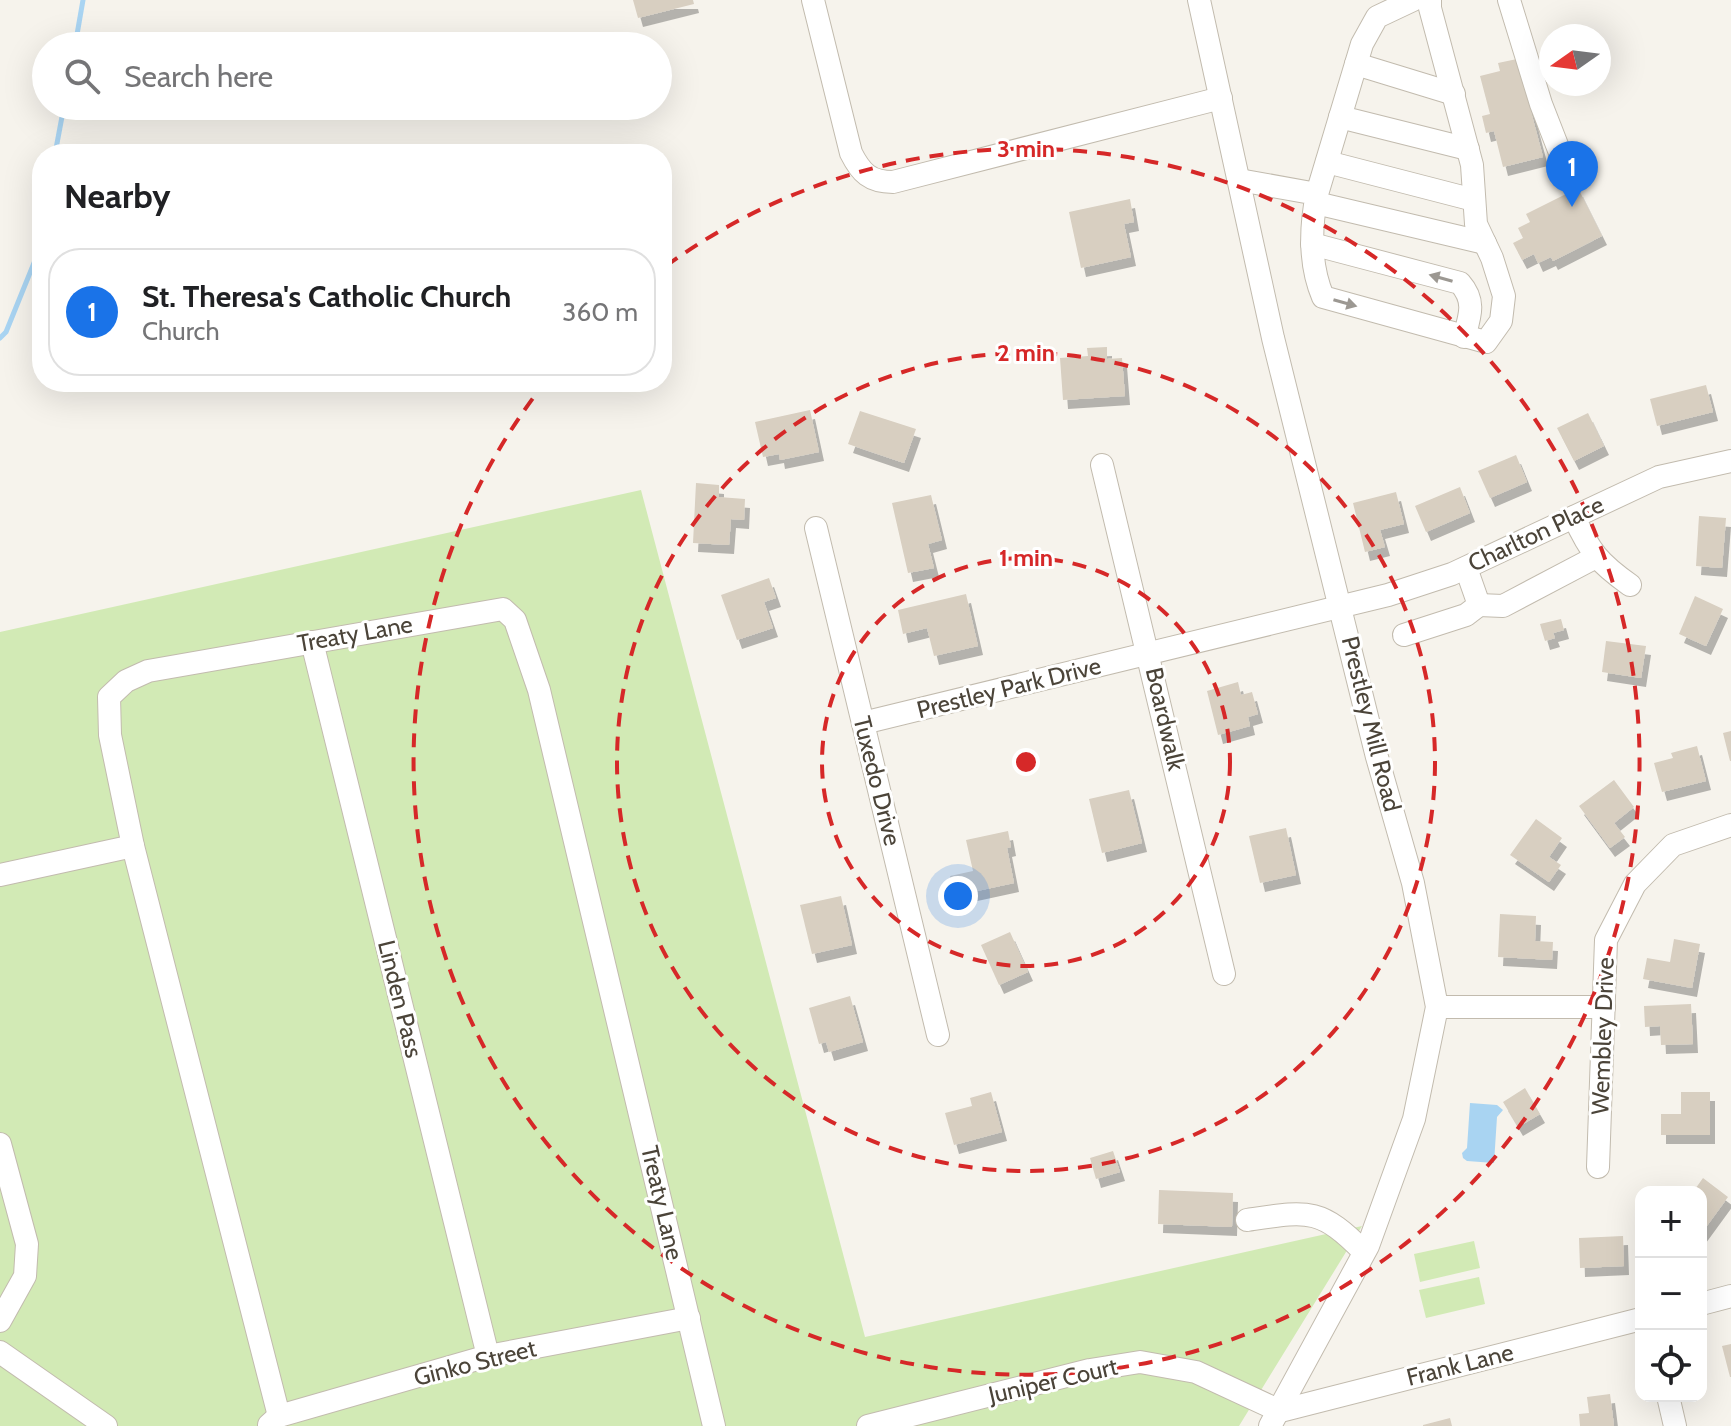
<!DOCTYPE html>
<meta charset="utf-8">
<style>
body{margin:0;font-family:Cabin,sans-serif;background:#f2f2f2;color:#202124}
.controls{position:absolute;right:24px;bottom:24px;display:grid;overflow:hidden;border-radius:16px;box-shadow:0 8px 32px #0002}
.controls button{width:72px;height:72px;display:grid;place-items:center;padding:0;border:0;border-bottom:2px solid #e0e0e0;background:#fff;color:#202124;font:40px sans-serif}
.compass{position:absolute;left:1539px;top:24px;width:72px;height:72px;border-radius:50%;background:#fff;box-shadow:0 8px 32px #0002;rotate:256deg}
.you{position:absolute;left:958px;top:896px;width:28px;height:28px;margin:-20px;border:6px solid #fff;border-radius:50%;background:#1a73e8;box-shadow:0 0 0 12px #1a73e833}
.badge{display:grid;place-items:center;width:52px;height:52px;border-radius:50%;background:#1a73e8;color:#fff;font-size:26px;font-weight:700}
.pin{position:absolute;translate:-50% -66px;filter:drop-shadow(0 2px 4px #0008)}
.pin::after{content:'';position:absolute;top:42px;width:28px;height:24px;background:inherit;clip-path:polygon(0 0,100% 0,50% 100%)}
.list{margin:0;padding:0;list-style:none}
h2{display:flex;justify-content:space-between;align-items:center;height:104px;margin:0;padding:0 32px;font-size:34px}
h2 small{font-size:26px;font-weight:400;color:#757577}
.list li{display:grid;grid-template-columns:52px 1fr auto;gap:24px;align-items:center;box-sizing:border-box;height:128px;margin:0 16px 16px;padding:0 16px;border:2px solid #e0e0e0;border-radius:32px}
.list b{display:block;font-size:30px;white-space:nowrap}
.list p{margin:0;font-size:26px;white-space:nowrap;color:#757577}
.list em{font-size:26px;font-style:normal;color:#757577}
.icon{flex:none;width:44px;height:44px;fill:none;stroke:currentColor;stroke-width:2;stroke-linecap:round;stroke-linejoin:round}
.map{position:relative;flex:none;width:1731px;height:1426px;overflow:hidden}
.search{position:absolute;background:#fff;box-shadow:0 8px 32px #0002;left:32px;top:32px;width:640px;height:88px;display:flex;align-items:center;gap:20px;box-sizing:border-box;padding:0 28px;border-radius:44px;color:#757577;font-size:30px}
.panel{position:absolute;background:#fff;box-shadow:0 8px 32px #0002;left:32px;top:144px;width:640px;height:248px;border-radius:32px}
.map>svg:first-child{display:block}
</style>
<div class="map">
<svg width="1731" height="1426" viewBox="0 0 1731 1426">
<defs>
<filter id="shadow"><feDropShadow dx="5" dy="9" stdDeviation="0" flood-color="#0004"/></filter>
</defs>
<rect width="100%" height="100%" fill="#f6f3ec"/>
<!-- green -->
<g fill="#d2eab5">
<path d="M641,490L865,1337L1362,1226L1239,1426H0V632Z"/>
<path d="M1474,1241L1480,1268L1420,1282L1414,1254Z"/>
<path d="M1479,1277L1485,1304L1426,1318L1419,1290Z"/>
</g>
<!-- water -->
<path fill="#a9d4f2" d="M1470,1103L1497,1105L1503,1110L1497,1117L1494,1163L1467,1161L1463,1158L1462,1153L1467,1148Z"/>
<g fill="none" stroke-linecap="round" stroke-linejoin="round">
<!-- stream -->
<g stroke="#a9d4f2" stroke-width="5">
<path d="M75,46L83,0"/>
<path d="M55,154L64,106"/>
<path d="M0,338L6,332L36,258L42,223"/>
</g>
</g>
<!-- building -->
<g fill="#d8cfc1" filter="url(#shadow)">
<path d="M633,0H693L694,4L638,18Z"/>
<path d="M1517,59L1543,157L1503,167L1494,131L1486,133L1482,116L1490,114L1480,76L1500,71L1498,63Z"/>
<path d="M1578,188L1602,236L1553,261L1551,257L1538,263L1534,254L1522,260L1513,243L1523,238L1518,228L1530,222L1526,214Z"/>
<path d="M1130,199L1134,222L1124,224L1131,257L1081,268L1069,212Z"/>
<path d="M1107,347V359L1122,358L1125,396L1063,400L1060,358L1088,356L1087,348Z"/>
<path d="M1706,385L1713,412L1657,426L1650,399Z"/>
<path d="M810,410L819,452L780,460L779,454L763,457L755,422Z"/>
<path d="M860,411L916,429L904,463L848,444Z"/>
<path d="M1588,413L1604,446L1574,461L1557,428Z"/>
<path d="M1516,455L1527,482L1490,498L1478,471Z"/>
<path d="M696,483L719,485V497L745,499L744,520L731,519L729,545L693,543Z"/>
<path d="M1460,487L1470,513L1426,532L1415,506Z"/>
<path d="M1396,492L1404,524L1380,530L1385,547L1365,552L1353,503Z"/>
<path d="M931,495L942,540L928,544L934,568L908,573L892,503Z"/>
<path d="M1699,516L1726,518L1722,568L1696,566Z"/>
<path d="M769,578L776,598L764,602L773,628L737,640L721,595Z"/>
<path d="M966,594L978,646L934,656L927,628L903,634L898,610Z"/>
<path d="M1695,596L1723,609L1706,646L1679,634Z"/>
<path d="M1561,619L1564,630L1553,633L1555,638L1545,641L1540,624Z"/>
<path d="M1606,641L1646,646L1641,678L1602,672Z"/>
<path d="M1238,682L1241,695L1252,692L1258,714L1248,717L1250,726L1218,735L1207,691Z"/>
<path d="M1731,731V761H1730L1723,733Z"/>
<path d="M1697,746L1706,781L1662,792L1654,763L1673,758L1671,753Z"/>
<path d="M1614,780L1634,807L1614,823L1625,837L1610,848L1579,806Z"/>
<path d="M1129,790L1142,843L1102,853L1089,799Z"/>
<path d="M1536,819L1562,838L1549,857L1561,865L1549,882L1510,855Z"/>
<path d="M1286,828L1296,875L1260,883L1249,836Z"/>
<path d="M1008,831L1011,847L1007,848L1014,883L954,896L950,876L973,871L966,840Z"/>
<path d="M841,896L852,945L812,954L800,905Z"/>
<path d="M1500,914L1536,916L1535,941L1553,942L1552,960L1498,957Z"/>
<path d="M1010,932L1028,972L999,985L981,945Z"/>
<path d="M1674,939L1700,944L1692,988L1643,979L1647,958L1670,962Z"/>
<path d="M850,996L863,1042L829,1052L826,1042L819,1044L809,1008Z"/>
<path d="M1691,1004L1693,1044L1661,1045L1660,1026L1645,1027L1644,1006Z"/>
<path d="M1525,1088L1540,1114L1518,1127L1503,1102Z"/>
<path d="M991,1092L1002,1132L954,1145L945,1113L972,1106L970,1098Z"/>
<path d="M1681,1092H1710V1135H1661V1114H1681Z"/>
<path d="M1113,1151L1120,1172L1096,1179L1090,1158Z"/>
<path d="M1703,1178L1728,1197L1701,1234V1192H1693Z"/>
<path d="M1159,1190L1233,1193L1232,1227L1158,1224Z"/>
<path d="M1623,1236L1624,1266L1580,1268L1579,1238Z"/>
<path d="M1731,1344V1377H1730L1722,1346Z"/>
<path d="M1610,1394L1614,1426H1580L1579,1414L1589,1413L1587,1397Z"/>
<path d="M1450,1418L1452,1426H1423V1425Z"/>
</g>
<g fill="none" stroke-linecap="round" stroke-linejoin="round">
<!-- minor casing -->
<g stroke="#c2bbae" stroke-width="24">
<g id="minor">
<path d="M813,0L851,153C861,173 870,182 893,182L1221,98"/>
<path d="M1199,0L1273,338L1377,757L1413,883L1437,1007L1414,1119L1368,1246L1270,1426"/>
<path d="M1509,0L1541,104L1564,163"/>
<path d="M1356,64L1454,94"/>
<path d="M1340,117L1468,149"/>
<path d="M1327,162L1474,200"/>
<path d="M1239,180L1317,194C1310,229 1309,264 1323,297L1486,342L1501,321L1504,296L1492,258L1476,224L1472,165L1430,8V0"/>
<path d="M1317,194L1362,44L1377,17L1413,0"/>
<path d="M1316,203L1485,243"/>
<path d="M1312,244L1460,283C1476,301 1470,316 1464,337"/>
<path d="M1102,465L1224,974"/>
<path d="M1574,517C1590,552 1599,563 1630,585"/>
<path d="M816,528L938,1035"/>
<path d="M1479,605L1503,606L1596,557"/>
<path d="M1404,635L1466,615L1479,605L1466,568"/>
<path d="M312,642L488,1356"/>
<path d="M863,723L1388,595L1452,574L1659,477L1731,461"/>
<path d="M0,875L133,846"/>
<path d="M1437,1007H1604"/>
<path d="M0,1144L27,1244L25,1276L0,1321"/>
<path d="M1598,1167L1606,940L1635,884L1673,845L1731,825"/>
<path d="M1247,1220C1308,1211 1320,1207 1364,1252"/>
<path d="M1701,1304L1731,1296"/>
<path d="M0,1352L106,1426"/>
<path d="M1668,1396L1675,1426"/>
<path d="M279,1416L133,846L110,735L109,697L126,681L148,671L503,609L515,620L539,690L714,1426"/>
<path d="M269,1425L279,1416L488,1356L689,1318"/>
<path d="M868,1426L1090,1370L1140,1362L1196,1372L1280,1411L1641,1319"/>
</g>
</g>
<!-- minor -->
<use href="#minor" stroke="#fff" stroke-width="22"/>
</g>
<!-- one-way arrows -->
<defs><path id="oneway-solid" d="M-6-.8H1V-3.2L6.5 0L1 3.2V.8H-6Z" transform="scale(2)"/></defs>
<g fill="#9c9892">
<use href="#oneway-solid" transform="translate(1441 278) rotate(-164)"/>
<use href="#oneway-solid" transform="translate(1345 303) rotate(16)"/>
</g>
<!-- distance rings -->
<g fill="none" stroke="#d62828" stroke-width="4" stroke-dasharray="14 10">
<circle cx="1026" cy="762" r="204"/>
<circle cx="1026" cy="762" r="409"/>
<path d="M666 266A613 613 0 1 1 543 385"/>
</g>
<g text-anchor="middle" stroke-width="6" stroke-linejoin="round" paint-order="stroke">
<!-- street labels -->
<g font-size="24" fill="#4b4439" stroke="#fff">
<text transform="translate(1536 534) rotate(-25)" y="8">Charlton Place</text>
<text transform="translate(355 634) rotate(-10)" y="8">Treaty Lane</text>
<text transform="translate(1009 688) rotate(-14)" y="8">Prestley Park Drive</text>
<text transform="translate(1165 719) rotate(77)" y="8">Boardwalk</text>
<text transform="translate(1371 724) rotate(76)" y="8">Prestley Mill Road</text>
<text transform="translate(877 781) rotate(76)" y="8">Tuxedo Drive</text>
<text transform="translate(400 999) rotate(76)" y="8">Linden Pass</text>
<text transform="translate(1603 1036) rotate(-88)" y="8">Wembley Drive</text>
<text transform="translate(662 1203) rotate(77)" y="8">Treaty Lane</text>
<text transform="translate(475 1363) rotate(-14)" y="8">Ginko Street</text>
<text transform="translate(1460 1365) rotate(-14)" y="8">Frank Lane</text>
<text transform="translate(1053 1381) rotate(-13)" y="8">Juniper Court</text>
</g>
</g>
<circle cx="1026" cy="762" r="12" fill="#d62828" stroke="#fff" stroke-width="4"/>
<g font-size="24" text-anchor="middle" font-weight="bold" fill="#d62828" stroke="#fff" stroke-width="6" stroke-linejoin="round" paint-order="stroke">
<text x="1026" y="157">3 min</text>
<text x="1026" y="361">2 min</text>
<text x="1026" y="566">1 min</text>
</g>
</svg>
<div class="controls">
<button>+</button>
<button>−</button>
<button><svg class="icon" aria-label="locate" viewBox="0 0 24 24"><circle cx="12" cy="12" r="6"/><path d="M12 2v4M12 18v4M2 12h4M18 12h4"/></svg></button>
</div>
<svg class="compass" viewBox="-18 -18 36 36"><path d="M0-13l5 13h-10z" fill="#e53935"/><path d="M0 13l5-13h-10z" fill="#757577"/></svg>
<div class="you"></div>
<div class="pin badge" style="left:1572px;top:207px">1</div>
<div class="search"><svg class="icon" aria-label="search" viewBox="0 0 24 24"><circle cx="10" cy="10" r="6"/><path d="M15 15l6 6"/></svg>Search here</div>
<section class="panel">
<h2>Nearby<small></small></h2>
<ul class="list">
<li><span class="badge">1</span><div><b>St. Theresa's Catholic Church</b><p>Church</p></div><em>360 m</em></li>
</ul>
</section>
</div>
